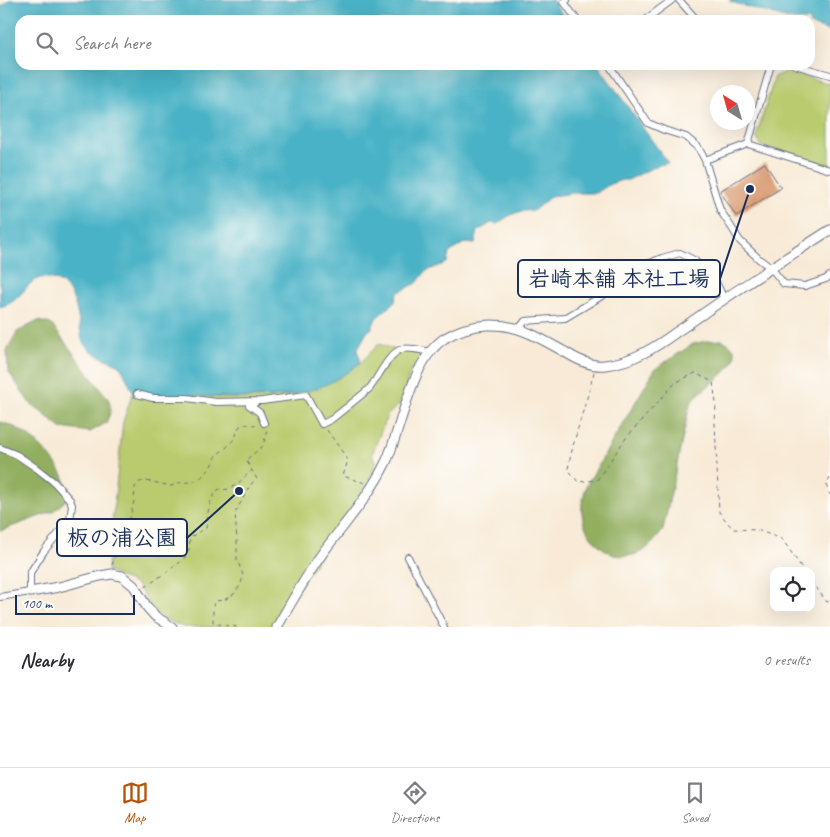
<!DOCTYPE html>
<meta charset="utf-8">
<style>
body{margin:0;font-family:Caveat,"Klee One",sans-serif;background:#f2f2f3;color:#2b2b33}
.controls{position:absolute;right:15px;bottom:15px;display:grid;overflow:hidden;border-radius:10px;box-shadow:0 5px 20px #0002}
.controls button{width:45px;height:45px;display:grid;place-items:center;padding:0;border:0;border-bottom:1px solid #e1e1e2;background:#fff;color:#2b2b33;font:25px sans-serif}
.compass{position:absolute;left:710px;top:85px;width:45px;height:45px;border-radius:50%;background:#fff;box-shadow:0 5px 20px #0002;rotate:323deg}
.scale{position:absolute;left:15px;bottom:12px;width:120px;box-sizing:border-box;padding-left:5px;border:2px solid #1b2f5e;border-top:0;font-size:14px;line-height:18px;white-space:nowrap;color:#1b2f5e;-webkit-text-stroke:4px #fdfcf7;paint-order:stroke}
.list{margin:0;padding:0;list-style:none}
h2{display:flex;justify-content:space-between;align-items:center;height:65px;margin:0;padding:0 20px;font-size:21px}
h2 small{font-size:16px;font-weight:400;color:#7c7c81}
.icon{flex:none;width:28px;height:28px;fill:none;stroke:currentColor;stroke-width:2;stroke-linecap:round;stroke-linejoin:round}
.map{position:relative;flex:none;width:830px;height:627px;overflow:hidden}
.search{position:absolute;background:#fff;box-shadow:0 5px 20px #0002;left:15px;right:15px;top:15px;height:55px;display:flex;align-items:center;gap:12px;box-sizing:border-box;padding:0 18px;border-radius:15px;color:#7c7c81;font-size:19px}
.sheet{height:140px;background:#fff}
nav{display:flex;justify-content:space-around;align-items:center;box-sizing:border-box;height:70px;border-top:1px solid #e1e1e2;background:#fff;font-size:14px;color:#7c7c81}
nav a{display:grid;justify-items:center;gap:2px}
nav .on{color:#b45309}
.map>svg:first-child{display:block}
</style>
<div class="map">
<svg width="830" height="627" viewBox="0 0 830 627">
<rect width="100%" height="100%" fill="#fdfcf7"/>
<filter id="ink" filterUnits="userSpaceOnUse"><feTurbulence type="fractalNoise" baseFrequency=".02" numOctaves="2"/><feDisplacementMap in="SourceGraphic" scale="10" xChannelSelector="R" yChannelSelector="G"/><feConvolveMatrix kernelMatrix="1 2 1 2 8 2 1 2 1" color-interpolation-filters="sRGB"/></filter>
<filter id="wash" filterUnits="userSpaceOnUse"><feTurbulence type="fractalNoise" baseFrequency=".0096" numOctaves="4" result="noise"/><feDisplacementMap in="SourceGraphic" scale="20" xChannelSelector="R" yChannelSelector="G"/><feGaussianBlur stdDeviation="1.12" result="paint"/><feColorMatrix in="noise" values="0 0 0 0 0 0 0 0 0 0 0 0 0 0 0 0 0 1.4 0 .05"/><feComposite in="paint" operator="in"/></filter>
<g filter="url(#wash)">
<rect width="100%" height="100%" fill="#f8ead6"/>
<!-- green -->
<g fill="#b9cb6e" stroke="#6a7d66">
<path d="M788,71L830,84V166L761,146L756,137L775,76Z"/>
<path d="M379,344L398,351L423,354L424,356C406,371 408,382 402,403L395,408L387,416L372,454L376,463L368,483L273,627H183L164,619L154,611L137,585L107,571L123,422L133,392L152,396L188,395L224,398H253L360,363Z"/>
</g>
<!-- forest -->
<g fill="#92af61" stroke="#566f60">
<path d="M38,321L51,324L109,400L111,411L106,423L90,432L61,428L29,402L8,371L7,350L17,332Z"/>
<path d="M722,340C760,357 704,385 693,400C691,403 690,405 689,408L663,530C656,540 646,552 633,555C629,556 618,556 614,555C611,554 609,552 607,551C593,542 583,529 582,513C581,504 584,495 586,486L655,369L693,344L706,341Z"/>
<path d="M0,422C25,427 50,453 63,475C66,481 67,491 68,498L54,511L0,531Z"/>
</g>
<!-- water -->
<g fill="#48b2c6" stroke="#327092">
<path d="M9,0H552L566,20H20V65H598L668,163L658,165L628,180H622L610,184L596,193H574L551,196L533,211C519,209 508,216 497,224L491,223L478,231L475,244L464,243L449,253L447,263L426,271L417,283L397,293L395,302L383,312L376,318L372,328L367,332L357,350L360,358V363C352,369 344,375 335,380C293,404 236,398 191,395C178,394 165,397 152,396C146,395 139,393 133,392L120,365C107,359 89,354 82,340C81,336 81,332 80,328C77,312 75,290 58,281C53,279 46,277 40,278C25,282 21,303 0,307V8Z"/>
<path d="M729,0H830V31L810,25V20H792L731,2Z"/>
</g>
<g id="blocks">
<!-- building -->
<path fill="#d8996f" d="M765,163L781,188L736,216L720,191Z"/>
</g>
</g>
<g filter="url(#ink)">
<use href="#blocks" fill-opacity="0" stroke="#687088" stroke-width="1"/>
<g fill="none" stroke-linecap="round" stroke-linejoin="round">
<!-- street casing -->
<g stroke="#687088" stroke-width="8">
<g id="street">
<path d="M567,0L564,2L577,20"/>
<path d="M679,0L697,20"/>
<path d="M645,20L672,0"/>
<path d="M609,65L648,123L664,130L686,137L698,147L705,160L720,210L730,225L740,241L759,259L771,268L784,284L805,286L826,279L830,276"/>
<path d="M795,65L830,75"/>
<path d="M748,144L771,65"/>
<path d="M705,160L748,144L830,170"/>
<path d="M519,329L525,321L565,318L620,285L648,264L662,258L680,253L694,260L715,280L724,299"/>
<path d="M137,394L153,398H187L216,402L262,401L306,395L322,424L332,419L369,389C378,379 388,353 402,349C409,347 424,351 431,352"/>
<path d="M255,403L249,405L260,413L264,423"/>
<path d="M0,448L17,455L36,468L54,482L70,500L72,505L70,520L44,551L30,573V592L0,597"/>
<path d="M408,557L444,627"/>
</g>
</g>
<!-- secondary casing -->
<g stroke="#687088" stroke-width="11">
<g id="secondary">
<path d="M30,592L59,587L100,576L112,574L122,576L134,586L147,607L155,616L172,627"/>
<path d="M277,627C292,601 306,576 324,551C346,522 370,495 386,462C403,425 410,361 445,338C471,322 504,321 531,334C542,339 554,346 565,352C576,359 592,367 605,365C633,362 656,347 678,331C693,321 708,310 723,300C758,276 794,253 830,230"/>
</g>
</g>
<!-- path -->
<g stroke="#687088" stroke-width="1" stroke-dasharray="4 4" stroke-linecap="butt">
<path d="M594,372C586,405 574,436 568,469L578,482L597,480L626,438L675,383L695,373L713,382L716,403L715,423L719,512L733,529L757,530L782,539L804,571"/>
<path d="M828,377L830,376"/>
<path d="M327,430L348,460L343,476L365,483"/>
<path d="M830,478L826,485L830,495"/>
<path d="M112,565L121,539L129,522L134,501L135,487L139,482L146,481L172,486L177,483L190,482L198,480L208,471L212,464L216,455L226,448L235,438L239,427L244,424L256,425"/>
<path d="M811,581L827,602L830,601"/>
<path d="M145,586H147L183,560L189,550L190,539L195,534L206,528C208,514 208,499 219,489C232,493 242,479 251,471"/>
<path d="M237,627L219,624L213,622V606L215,601L224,600L234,594L241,584L243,575L237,560V540L235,513L251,484L257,479L246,460L263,446L267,429"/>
</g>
<!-- street -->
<use href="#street" stroke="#fff" stroke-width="6"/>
<!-- secondary -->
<use href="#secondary" stroke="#fff" stroke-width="9"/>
</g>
</g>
<!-- callouts -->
<path fill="none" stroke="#1b2f5e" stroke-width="2" d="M750 189L720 279M239 491L187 538"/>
<g fill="#1b2f5e" stroke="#fdfcf7" stroke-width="2">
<circle cx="750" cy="189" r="5"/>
<circle cx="239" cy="491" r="5"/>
</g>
<g fill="#fdfcf7" stroke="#1b2f5e" stroke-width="2">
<rect x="518" y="260" width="202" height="37" rx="5"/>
<rect x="57" y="519" width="130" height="37" rx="5"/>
</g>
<g font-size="22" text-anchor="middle" font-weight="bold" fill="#1b2f5e">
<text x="619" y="286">岩崎本舗 本社工場</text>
<text x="122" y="545">板の浦公園</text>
</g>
</svg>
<div class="controls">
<button><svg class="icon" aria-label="locate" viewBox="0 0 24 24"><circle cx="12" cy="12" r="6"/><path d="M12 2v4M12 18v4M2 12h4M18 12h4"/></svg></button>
</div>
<svg class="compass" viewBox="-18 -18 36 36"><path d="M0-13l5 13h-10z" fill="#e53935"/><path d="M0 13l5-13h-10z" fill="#7c7c81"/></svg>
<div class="scale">100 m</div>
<div class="search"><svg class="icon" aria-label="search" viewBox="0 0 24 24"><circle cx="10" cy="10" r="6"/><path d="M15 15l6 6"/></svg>Search here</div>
</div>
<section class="sheet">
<h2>Nearby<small>0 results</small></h2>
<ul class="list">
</ul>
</section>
<nav>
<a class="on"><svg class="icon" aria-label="map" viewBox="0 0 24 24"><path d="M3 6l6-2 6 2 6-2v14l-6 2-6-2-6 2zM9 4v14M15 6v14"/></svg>Map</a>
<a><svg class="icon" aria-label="directions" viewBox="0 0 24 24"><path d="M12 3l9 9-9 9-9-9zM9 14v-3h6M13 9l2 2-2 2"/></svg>Directions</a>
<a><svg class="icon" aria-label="saved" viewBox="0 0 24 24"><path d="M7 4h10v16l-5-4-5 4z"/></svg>Saved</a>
</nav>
